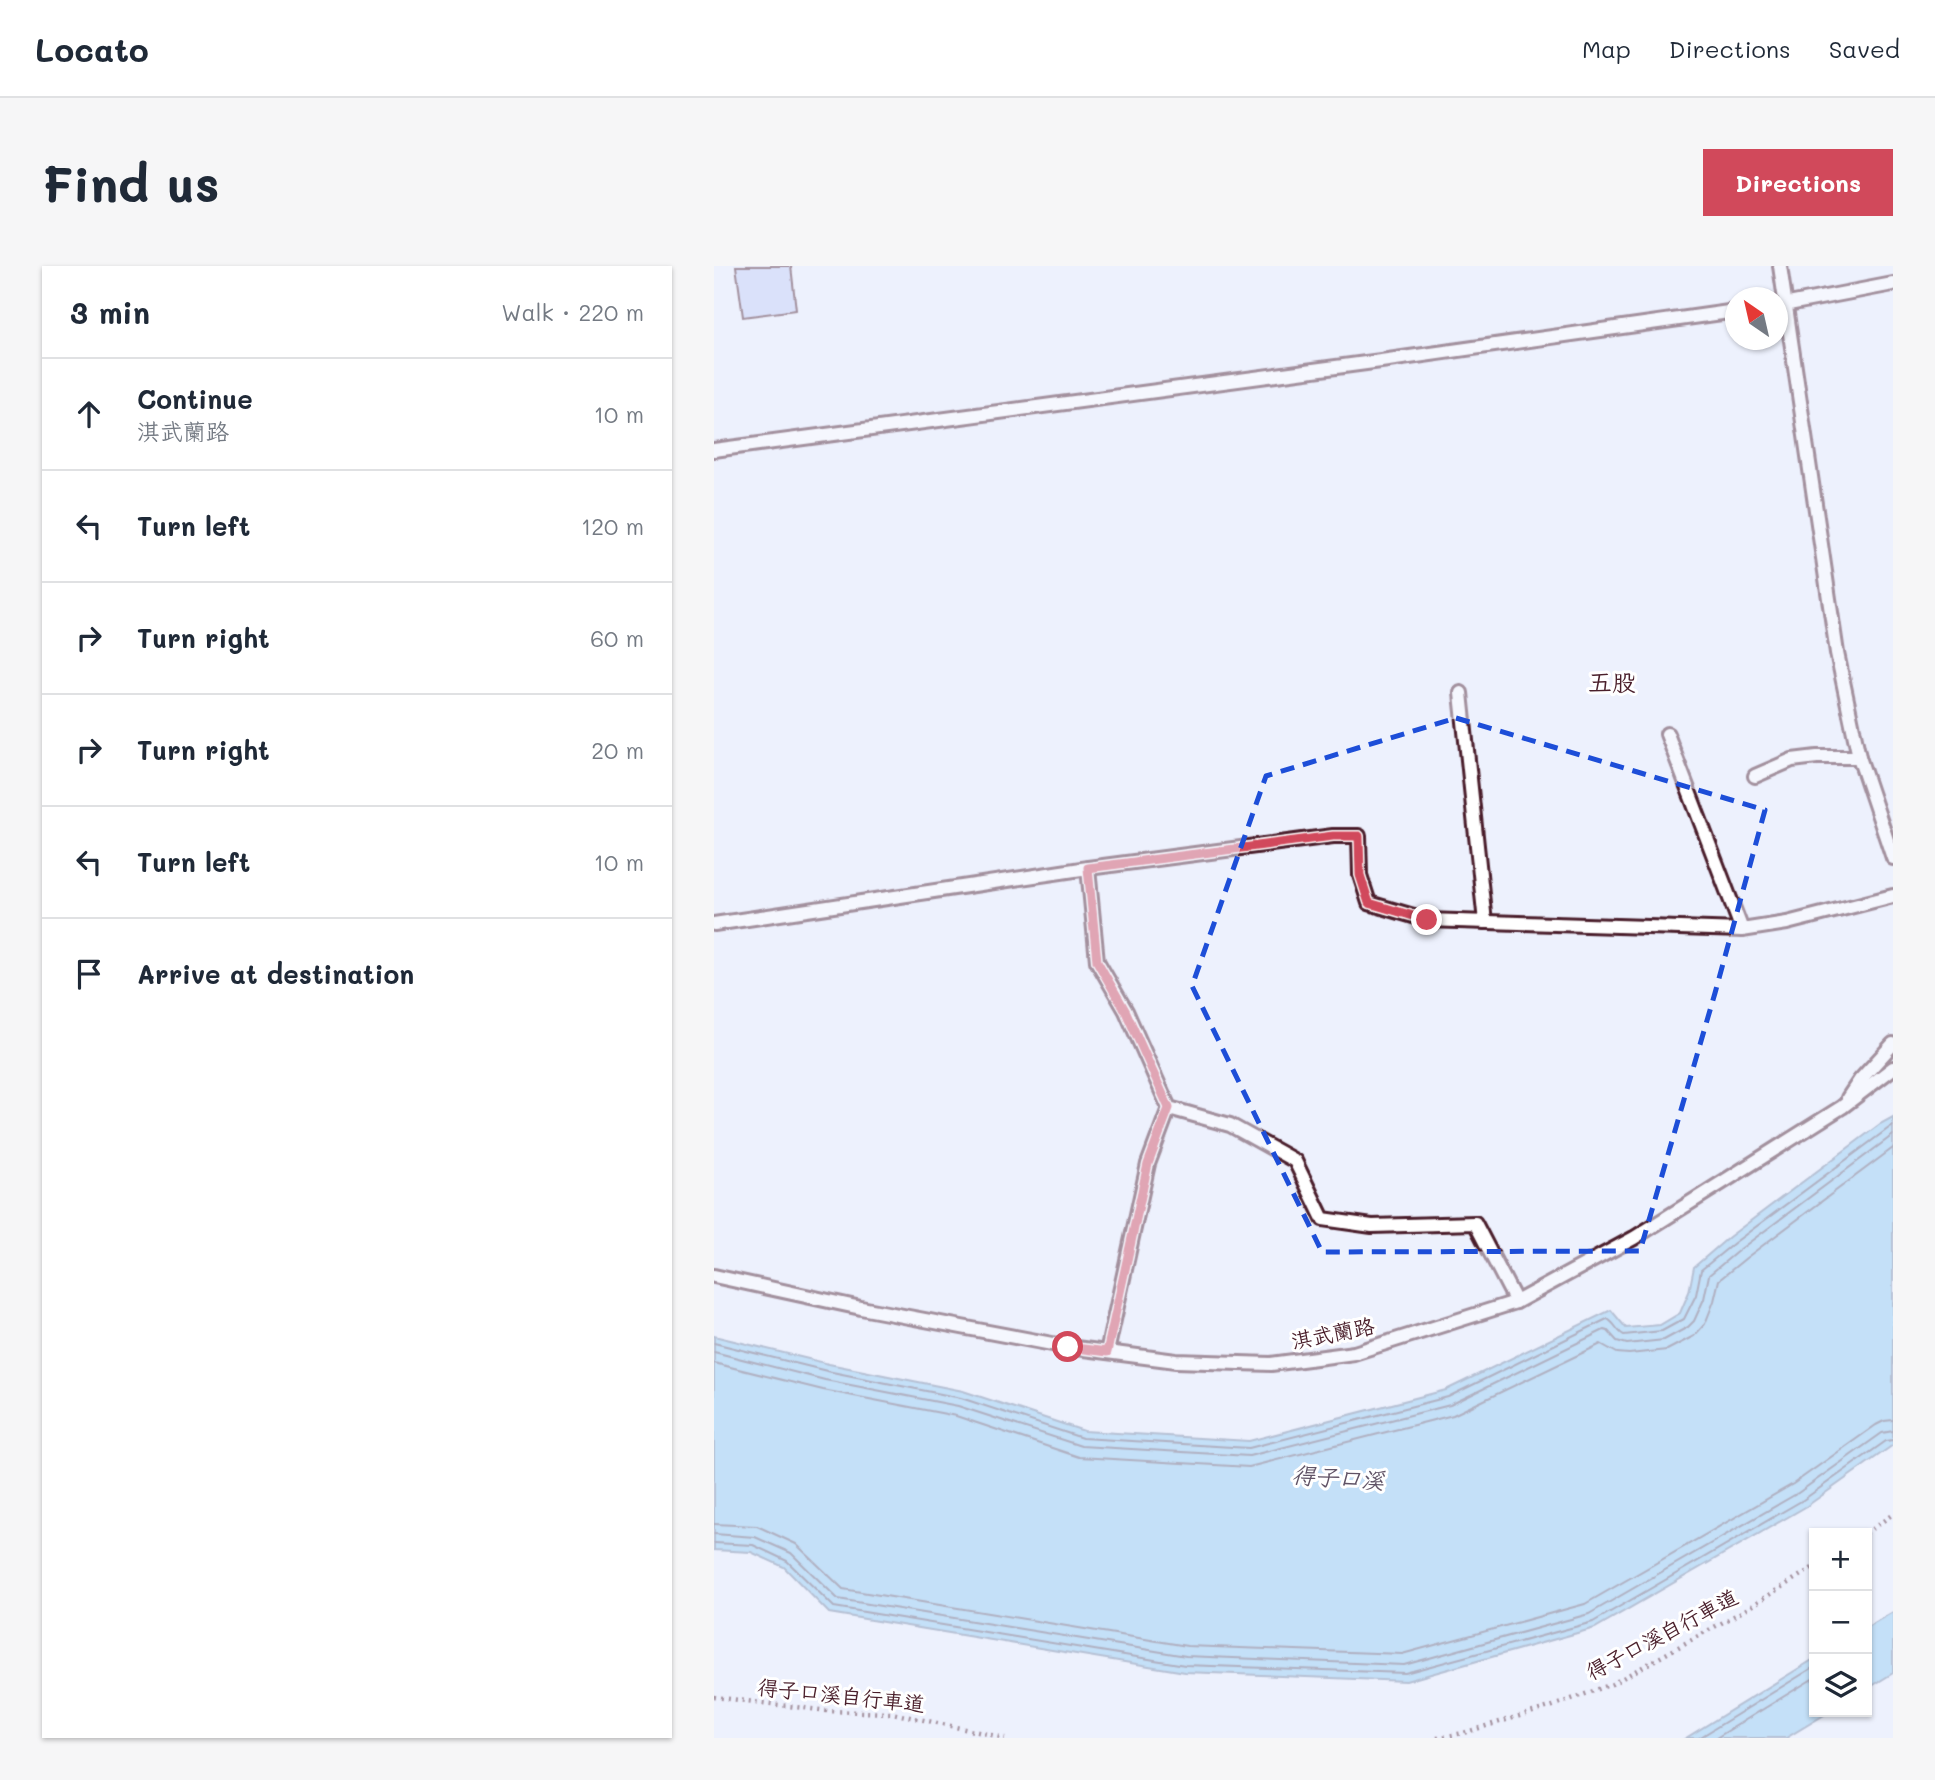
<!DOCTYPE html>
<meta charset="utf-8">
<style>
body{margin:0;font-family:Mali,"LXGW WenKai TC",sans-serif;background:#f6f6f7;color:#1f2937}
.controls{position:absolute;right:21px;bottom:21px;display:grid;overflow:hidden;border-radius:0px;box-shadow:0 2px 5px #0004}
.controls button{width:63px;height:63px;display:grid;place-items:center;padding:0;border:0;border-bottom:2px solid #e0e1e3;background:#fff;color:#1f2937;font:35px sans-serif}
.compass{position:absolute;left:1011px;top:21px;width:63px;height:63px;border-radius:50%;background:#fff;box-shadow:0 2px 5px #0004;rotate:326deg}
.stop{position:absolute;width:21px;height:21px;margin:-16px;border:5px solid #d1495b;border-radius:50%;background:#fff}
.stop.end{background:#d1495b;border-color:#fff;box-shadow:0 2px 7px #0008}
.list{margin:0;padding:0;list-style:none}
h2{display:flex;justify-content:space-between;align-items:center;height:91px;margin:0;padding:0 28px;font-size:30px}
h2 small{font-size:23px;font-weight:400;color:#747a83}
.list li{display:grid;grid-template-columns:46px 1fr auto;gap:21px;align-items:center;box-sizing:border-box;height:112px;padding:0 28px;border-top:2px solid #e0e1e3}
.list b{display:block;font-size:26px;white-space:nowrap}
.list p{margin:0;font-size:23px;white-space:nowrap;color:#747a83}
.list em{font-size:23px;font-style:normal;color:#747a83}
.icon{flex:none;width:38px;height:38px;fill:none;stroke:currentColor;stroke-width:2;stroke-linecap:round;stroke-linejoin:round}
.map{position:relative;flex:none;width:1179px;height:1472px;overflow:hidden;border-radius:0px}
header{display:flex;align-items:center;gap:42px;box-sizing:border-box;height:98px;padding:0 35px;background:#fff;border-bottom:2px solid #e0e1e3}
header strong{font-size:33px}
nav{display:flex;gap:38px;margin-inline-start:auto;font-size:24px}
.intro{display:flex;align-items:center;justify-content:space-between;box-sizing:border-box;height:168px;padding:0 42px}
h1{margin:0;font-size:49px}
.button{padding:18px 32px;border-radius:0px;background:#d1495b;color:#fff;font-size:24px;font-weight:700}
main{display:flex;gap:42px;padding:0 42px}
aside{flex:1;background:#fff;border-radius:0px;box-shadow:0 2px 5px #0004}
.map>svg:first-child{display:block}
</style>
<header>
<strong>Locato</strong>
<nav><a>Map</a><a>Directions</a><a>Saved</a></nav>
</header>
<div class="intro"><h1>Find us</h1><a class="button">Directions</a></div>
<main>
<aside>
<h2>3 min<small>Walk · 220 m</small></h2>
<ul class="list">
<li><svg class="icon" aria-label="ahead" viewBox="0 0 24 24"><path d="M12 20V5M6 11l6-6 6 6"/></svg><div><b>Continue</b><p>淇武蘭路</p></div><em>10 m</em></li>
<li><svg class="icon" aria-label="left" viewBox="0 0 24 24"><path d="M17 20v-9H6M10 6l-5 5 5 5"/></svg><div><b>Turn left</b></div><em>120 m</em></li>
<li><svg class="icon" aria-label="right" viewBox="0 0 24 24"><path d="M7 20v-9h11M14 6l5 5-5 5"/></svg><div><b>Turn right</b></div><em>60 m</em></li>
<li><svg class="icon" aria-label="right" viewBox="0 0 24 24"><path d="M7 20v-9h11M14 6l5 5-5 5"/></svg><div><b>Turn right</b></div><em>20 m</em></li>
<li><svg class="icon" aria-label="left" viewBox="0 0 24 24"><path d="M17 20v-9H6M10 6l-5 5 5 5"/></svg><div><b>Turn left</b></div><em>10 m</em></li>
<li><svg class="icon" aria-label="arrive" viewBox="0 0 24 24"><path d="M6 21V4h12l-3 4 3 4H6"/></svg><div><b>Arrive at destination</b></div></li>
</ul>
</aside>
<div class="map">
<svg width="1179" height="1472" viewBox="0 0 1179 1472">
<rect width="100%" height="100%" fill="#edf1fd"/>
<filter id="ink" filterUnits="userSpaceOnUse"><feTurbulence type="fractalNoise" baseFrequency=".0143" numOctaves="2"/><feDisplacementMap in="SourceGraphic" scale="14" xChannelSelector="R" yChannelSelector="G"/><feConvolveMatrix kernelMatrix="1 2 1 2 8 2 1 2 1" color-interpolation-filters="sRGB"/></filter>
<g filter="url(#ink)">
<!-- water -->
<g fill="#92ccf1" stroke="#7587a2" stroke-width="2">
<path d="M1179,851V1179L1093,1240L881,1362L692,1415L471,1406L115,1347L70,1301L37,1286L0,1284V1070L115,1098L249,1125L370,1165L535,1175L732,1124L897,1044L912,1062L946,1059L966,1047L975,1026L980,1001L1015,971L1166,858Z"/>
<path d="M1179,1346V1407L1153,1423V1361Z"/>
<path d="M1100,1393V1446H1115L1072,1472H972Z"/>
</g>
<g fill="none" stroke-linecap="round" stroke-linejoin="round">
<!-- shore -->
<g stroke="#67647a" stroke-width="2">
<path d="M0,1077L113,1105L247,1132L368,1172L535,1182L734,1131L893,1053C900,1055 903,1066 910,1069L948,1065L970,1053L982,1029L987,1004L1020,977L1179,859"/>
<path d="M0,1086L111,1114L244,1140L367,1180L535,1190L736,1139L890,1064L894,1065L903,1075L913,1078L950,1074L974,1061L980,1055L990,1033L995,1009L1025,984L1179,869"/>
<path d="M0,1097L109,1124L242,1150L365,1191L535,1201L739,1149L887,1078L903,1087L915,1088L953,1084L980,1070L991,1058L1000,1035L1005,1014L1032,992L1179,882"/>
<path d="M0,1258L43,1260L82,1278L129,1323L473,1380L688,1388L871,1338L1079,1218L1162,1159L1170,1155L1179,1154"/>
<path d="M0,1268L41,1271L77,1287L124,1333L472,1390L690,1399L875,1348L1084,1227L1168,1167L1179,1165"/>
<path d="M0,1277L39,1279L73,1295L120,1341L471,1399L691,1407L879,1356L1089,1234L1172,1175L1179,1174"/>
<path d="M985,1472L1100,1401"/>
<path d="M1002,1472L1100,1412"/>
</g>
</g>
<!-- building -->
<path fill="#c4cff7" stroke="#4a1f2b" stroke-width="2" d="M22,0H77L82,44L29,51Z"/>
<g fill="none" stroke-linecap="round" stroke-linejoin="round">
<!-- lane casing -->
<g stroke="#4a1f2b" stroke-width="18">
<g id="lane">
<path d="M1066,0L1123,387L1145,491L1179,592"/>
<path d="M1064,40L1179,18"/>
<path d="M0,184L667,95L1022,45"/>
<path d="M747,427L771,656"/>
<path d="M953,468L1028,664"/>
<path d="M1041,510L1078,494L1103,491H1145"/>
<path d="M374,602L383,695L412,745L455,842L516,859L581,895L609,953L658,960L761,957L802,1036"/>
<path d="M0,658L374,602L619,570H645L646,609L655,637L713,654L1028,664L1073,657L1179,630"/>
<path d="M1134,832L1146,814L1179,778"/>
<path d="M0,1010L147,1042L354,1081L462,1095L557,1098L640,1087L802,1036L920,972L1128,841L1179,802"/>
<path d="M393,1086L434,898L455,842"/>
</g>
</g>
<!-- path -->
<g stroke="#4a1f2b" stroke-width="4.5" stroke-dasharray="2 5" stroke-linecap="butt">
<path d="M1152,1267L1179,1248"/>
<path d="M0,1431L114,1445L178,1447L291,1472"/>
<path d="M723,1472L749,1467L839,1440L898,1418L1029,1345L1100,1301"/>
</g>
<!-- lane -->
<use href="#lane" stroke="#fff" stroke-width="12"/>
</g>
</g>
<g fill="none" stroke-linecap="round" stroke-linejoin="round" filter="url(#ink)">
<!-- route -->
<path stroke="#d1495b" stroke-width="9" d="M354,1081L393,1086L434,898L455,842L412,746L383,695L374,602L619,570H645L646,609L655,637L713,654"/>
</g>
<!-- marked area -->
<path d="M0 0H1179V1472H0ZM742,452L1051,544L1001,727L926,985L608,986L478,720L552,510Z" fill="#edf1fd" fill-opacity=".55" fill-rule="evenodd"/>
<path fill="none" stroke="#1d4ed8" stroke-width="5" stroke-dasharray="14 9" stroke-linejoin="round" d="M742,452L1051,544L1001,727L926,985L608,986L478,720L552,510Z"/>
<g text-anchor="middle" stroke-width="6" stroke-linejoin="round" paint-order="stroke">
<!-- street labels -->
<g font-size="21" fill="#4a1f2b" stroke="#fff">
<text transform="translate(619 1068) rotate(-11)" y="7">淇武蘭路</text>
<text transform="translate(948 1369) rotate(-28)" y="7">得子口溪自行車道</text>
<text transform="translate(127 1430) rotate(6)" y="7">得子口溪自行車道</text>
</g>
<!-- water labels -->
<g font-size="23" font-style="italic" fill="#605366" stroke="#fff">
<text transform="translate(624 1212) rotate(4)" y="8">得子口溪</text>
</g>
<!-- quarter labels -->
<g font-size="24" fill="#4a1f2b" stroke="#fff">
<text x="898" y="425">五股</text>
</g>
</g>
</svg>
<div class="controls">
<button>+</button>
<button>−</button>
<button><svg class="icon" aria-label="layers" viewBox="0 0 24 24"><path d="M12 4l9 5-9 5-9-5zM3 14l9 5 9-5"/></svg></button>
</div>
<svg class="compass" viewBox="-18 -18 36 36"><path d="M0-13l5 13h-10z" fill="#e53935"/><path d="M0 13l5-13h-10z" fill="#747a83"/></svg>
<div class="stop" style="left:354px;top:1081px"></div>
<div class="stop end" style="left:713px;top:654px"></div>
</div>
</main>
